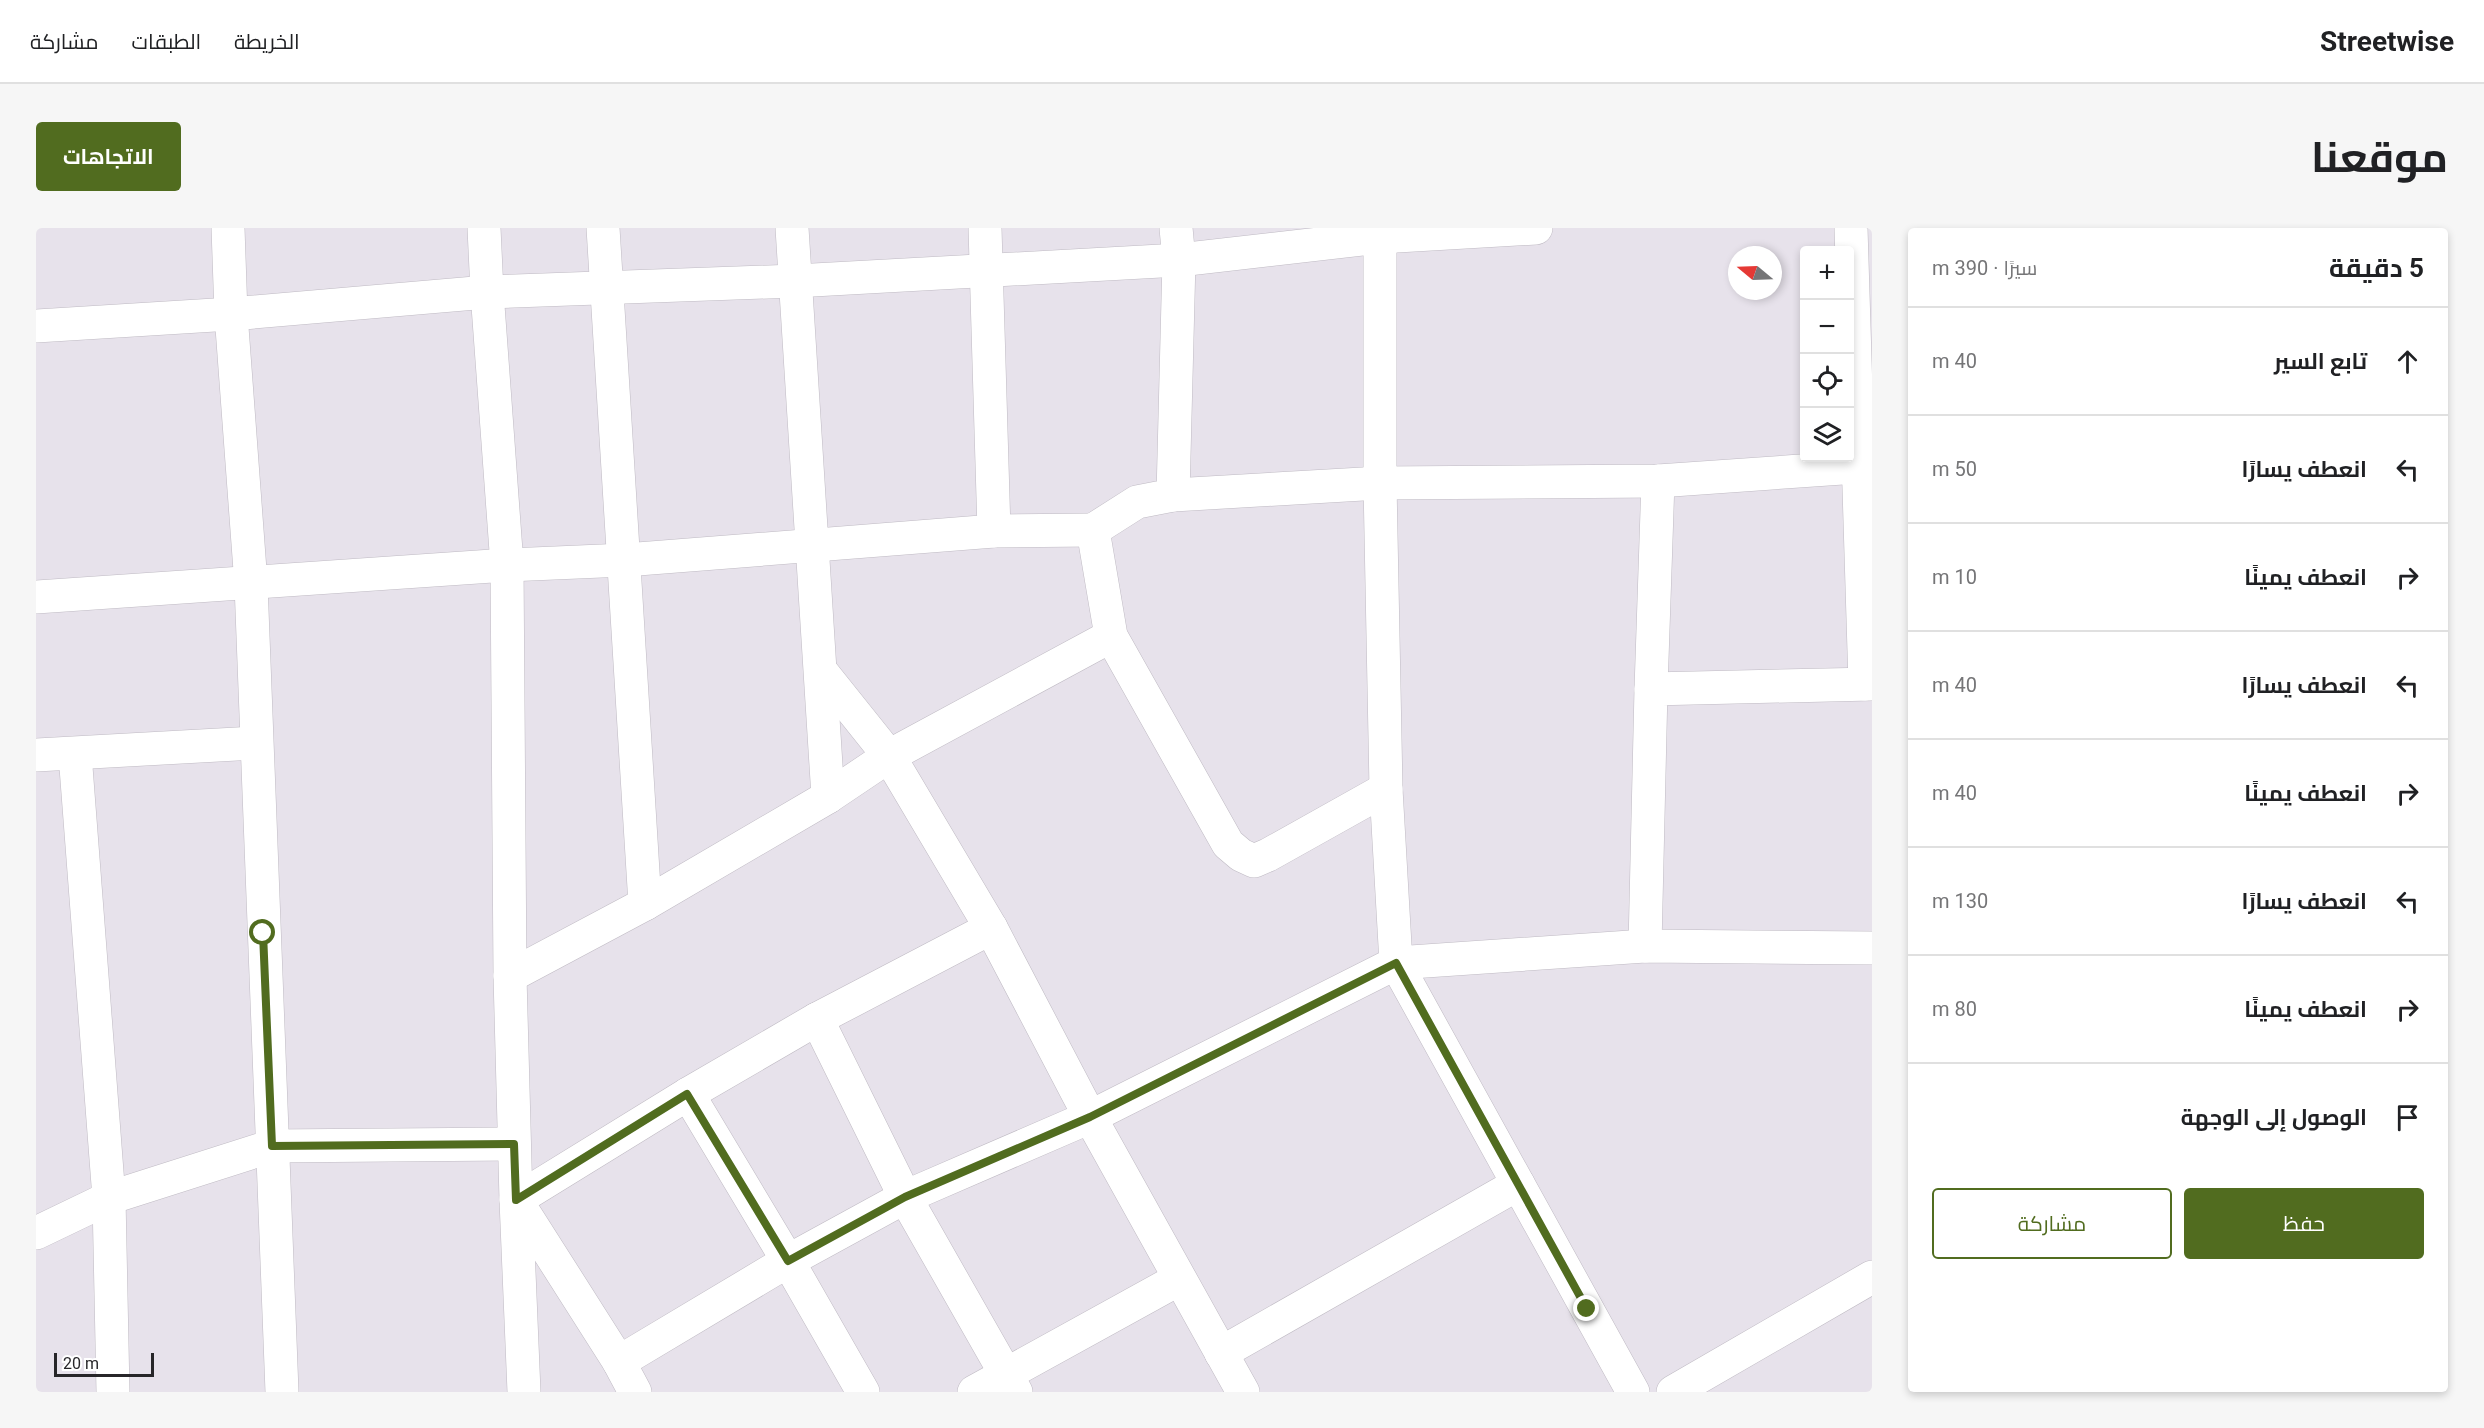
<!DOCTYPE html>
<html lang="ar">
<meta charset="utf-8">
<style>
body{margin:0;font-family:Roboto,Cairo,sans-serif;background:#f6f6f6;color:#202124;direction:rtl}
.controls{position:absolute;right:18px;top:18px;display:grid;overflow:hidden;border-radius:6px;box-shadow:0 3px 9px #0003}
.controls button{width:54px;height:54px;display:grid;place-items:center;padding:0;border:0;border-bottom:2px solid #e0e0e0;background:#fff;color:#202124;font:30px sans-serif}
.compass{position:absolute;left:1692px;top:18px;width:54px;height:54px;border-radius:50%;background:#fff;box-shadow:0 3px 9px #0003;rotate:289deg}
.scale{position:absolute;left:18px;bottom:15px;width:100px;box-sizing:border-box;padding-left:6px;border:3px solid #272629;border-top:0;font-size:16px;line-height:21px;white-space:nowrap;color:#272629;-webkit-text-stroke:4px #fff;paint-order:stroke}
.stop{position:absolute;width:18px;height:18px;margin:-14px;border:4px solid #516c1f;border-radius:50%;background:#fff}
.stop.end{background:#516c1f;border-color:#fff;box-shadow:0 2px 6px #0008}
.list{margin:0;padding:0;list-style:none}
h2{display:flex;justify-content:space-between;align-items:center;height:78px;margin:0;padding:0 24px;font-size:26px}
h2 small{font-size:20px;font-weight:400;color:#757577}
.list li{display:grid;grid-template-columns:39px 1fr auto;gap:18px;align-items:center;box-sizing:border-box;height:108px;padding:0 24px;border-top:2px solid #e0e0e0}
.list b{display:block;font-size:22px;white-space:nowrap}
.list em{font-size:20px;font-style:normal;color:#757577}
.actions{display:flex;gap:12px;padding:18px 24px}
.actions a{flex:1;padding:14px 0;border:2px solid #516c1f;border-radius:6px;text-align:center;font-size:21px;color:#516c1f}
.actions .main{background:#516c1f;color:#fff}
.icon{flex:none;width:33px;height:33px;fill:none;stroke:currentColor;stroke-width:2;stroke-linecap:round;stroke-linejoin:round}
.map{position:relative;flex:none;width:1836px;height:1164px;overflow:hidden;direction:ltr;border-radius:6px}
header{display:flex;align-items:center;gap:36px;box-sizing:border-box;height:84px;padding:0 30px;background:#fff;border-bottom:2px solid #e0e0e0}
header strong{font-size:28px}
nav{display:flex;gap:33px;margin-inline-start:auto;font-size:21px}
.intro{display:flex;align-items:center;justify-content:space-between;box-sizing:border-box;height:144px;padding:0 36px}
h1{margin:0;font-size:42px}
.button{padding:15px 27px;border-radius:6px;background:#516c1f;color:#fff;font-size:21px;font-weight:700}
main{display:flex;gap:36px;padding:0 36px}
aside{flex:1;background:#fff;border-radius:6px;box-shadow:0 3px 9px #0003}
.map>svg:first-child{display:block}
</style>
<header>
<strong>Streetwise</strong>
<nav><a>الخريطة</a><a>الطبقات</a><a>مشاركة</a></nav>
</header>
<div class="intro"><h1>موقعنا</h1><a class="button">الاتجاهات</a></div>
<main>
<aside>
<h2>5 دقيقة<small>سيرًا · 390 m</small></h2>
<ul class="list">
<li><svg class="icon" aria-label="ahead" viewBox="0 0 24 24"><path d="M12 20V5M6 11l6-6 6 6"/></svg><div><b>تابع السير</b></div><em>40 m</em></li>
<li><svg class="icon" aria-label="left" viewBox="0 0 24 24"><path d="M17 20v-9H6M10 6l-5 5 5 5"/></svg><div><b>انعطف يسارًا</b></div><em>50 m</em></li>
<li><svg class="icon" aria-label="right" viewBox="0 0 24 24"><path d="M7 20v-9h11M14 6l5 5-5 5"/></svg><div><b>انعطف يمينًا</b></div><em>10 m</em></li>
<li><svg class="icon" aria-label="left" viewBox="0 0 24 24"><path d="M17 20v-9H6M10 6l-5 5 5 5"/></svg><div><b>انعطف يسارًا</b></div><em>40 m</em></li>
<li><svg class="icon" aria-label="right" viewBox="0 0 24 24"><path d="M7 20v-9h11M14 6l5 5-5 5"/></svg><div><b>انعطف يمينًا</b></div><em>40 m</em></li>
<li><svg class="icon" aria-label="left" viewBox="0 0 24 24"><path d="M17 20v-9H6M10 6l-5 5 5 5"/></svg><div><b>انعطف يسارًا</b></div><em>130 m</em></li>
<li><svg class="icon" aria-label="right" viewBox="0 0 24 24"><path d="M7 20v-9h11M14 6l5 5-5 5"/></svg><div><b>انعطف يمينًا</b></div><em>80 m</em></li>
<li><svg class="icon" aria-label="arrive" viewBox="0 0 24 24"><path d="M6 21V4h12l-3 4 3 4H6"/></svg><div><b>الوصول إلى الوجهة</b></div></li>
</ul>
<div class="actions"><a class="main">حفظ</a><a>مشاركة</a></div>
</aside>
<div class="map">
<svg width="1836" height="1164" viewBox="0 0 1836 1164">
<rect width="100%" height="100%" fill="#e7e2eb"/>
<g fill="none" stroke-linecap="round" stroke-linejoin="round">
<!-- minor casing -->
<g stroke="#bfbac3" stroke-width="34">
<g id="minor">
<path d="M192,0L195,86L215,356L246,1164"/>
<path d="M448,0L451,64L471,337L474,748L480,972L583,1134L599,1164"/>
<path d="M567,0L609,676"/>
<path d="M756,0L792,569"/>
<path d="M949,0L958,303"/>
<path d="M1140,0L1143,32L1137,267L1101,274L1057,302L1075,408L1192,616L1205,627L1218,633L1232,627L1350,561"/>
<path d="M1815,0L1829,456"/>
<path d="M0,98L195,86L451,64L759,53L1143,32L1344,9L1500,0"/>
<path d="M1137,267L1344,255L1622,253L1821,239"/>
<path d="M0,369L471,337L589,332L958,303L1057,302"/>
<path d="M785,443L853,528L955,700L1054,889L1207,1164"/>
<path d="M1615,461L1622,253"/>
<path d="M39,526L73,970L77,1164"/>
<path d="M0,527L219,515"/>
<path d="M1609,718L1615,461L1836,456"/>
<path d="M474,748L609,676L792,569L853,528L1075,408"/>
<path d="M781,791L869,969L980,1164"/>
<path d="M652,866L752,1033L827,1164"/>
<path d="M0,1005L73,970L236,918L478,916"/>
<path d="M1185,1125L1482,956"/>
<path d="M583,1134L752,1033L869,969L1054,889L1360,735L1350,561L1344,255V0"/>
<path d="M488,1164L480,972L652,866L781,791L955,700"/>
<path d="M938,1164L1143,1051"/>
<path d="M1597,1164L1360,735L1609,718L1836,720"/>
<path d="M1637,1164L1836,1049"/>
</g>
</g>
<!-- minor -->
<use href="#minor" stroke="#fff" stroke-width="33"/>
</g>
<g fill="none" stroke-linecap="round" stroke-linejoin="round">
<!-- route -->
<path stroke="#516c1f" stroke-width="8" d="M227,705L236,918L478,916L480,972L651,866L752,1033L869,969L1054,889L1360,735L1551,1081"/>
</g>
</svg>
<div class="controls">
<button>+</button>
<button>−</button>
<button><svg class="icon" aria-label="locate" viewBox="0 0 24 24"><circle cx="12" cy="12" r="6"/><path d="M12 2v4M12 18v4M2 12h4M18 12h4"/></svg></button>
<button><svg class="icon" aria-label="layers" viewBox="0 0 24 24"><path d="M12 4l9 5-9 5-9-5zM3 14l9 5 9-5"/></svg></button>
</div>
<svg class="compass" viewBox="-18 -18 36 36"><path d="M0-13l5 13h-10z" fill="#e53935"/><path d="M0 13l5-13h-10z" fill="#757577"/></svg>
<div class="scale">20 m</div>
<div class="stop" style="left:227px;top:705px"></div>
<div class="stop end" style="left:1551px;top:1081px"></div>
</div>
</main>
